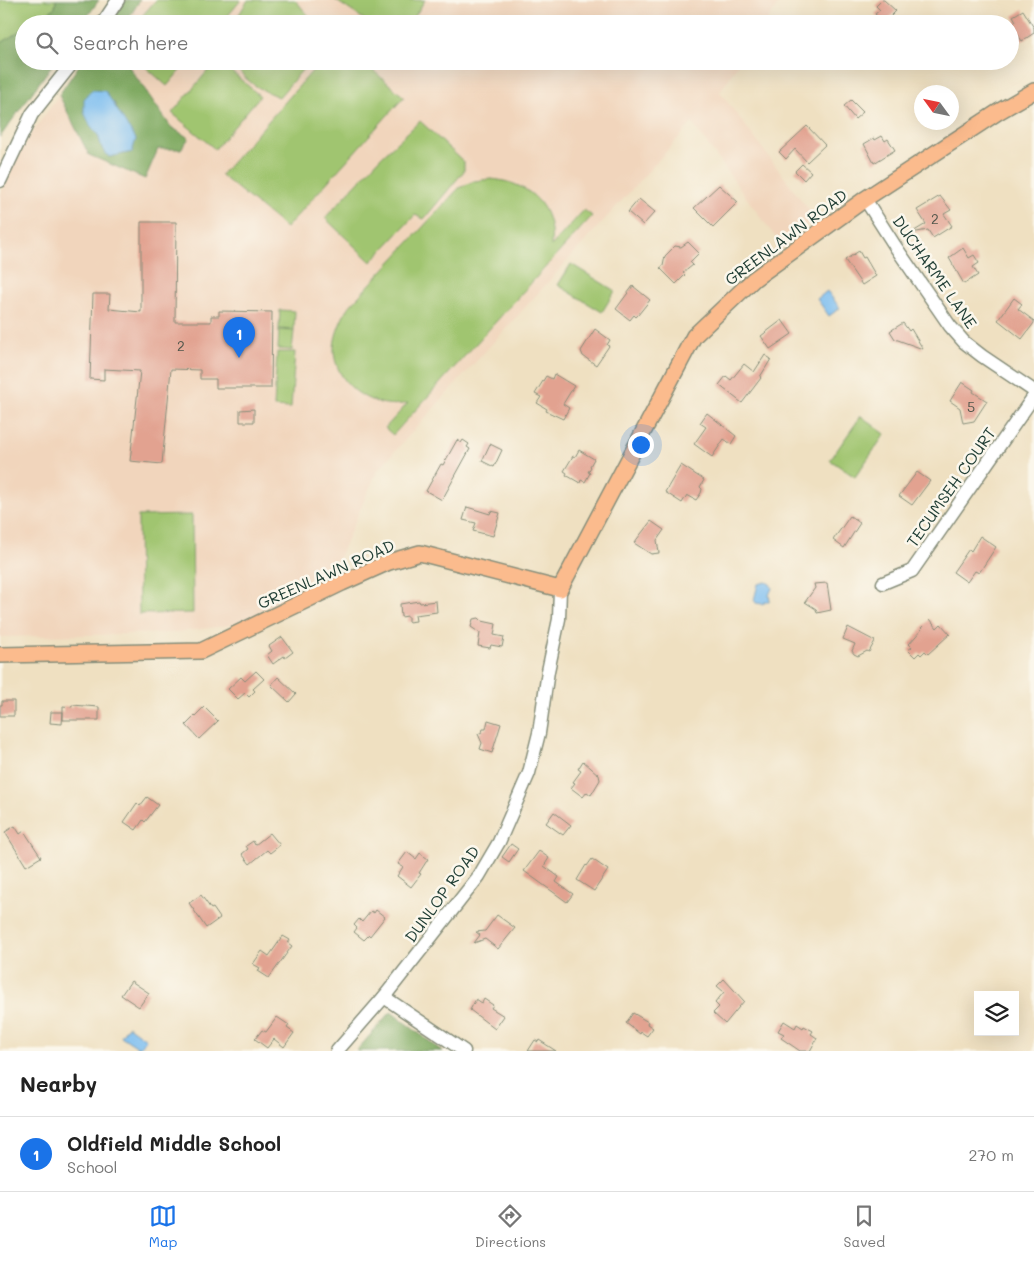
<!DOCTYPE html>
<style>
body{margin:0;font-family:Mali,sans-serif;background:#f2f2f2;color:#222}
.controls{position:absolute;right:15px;bottom:15px;display:grid;overflow:hidden;border-radius:0px;box-shadow:0 5px 20px #0002}
.controls button{width:45px;height:45px;display:grid;place-items:center;padding:0;border:0;border-bottom:1px solid #e0e0e0;background:#fff;color:#222;font:25px sans-serif}
.compass{position:absolute;left:914px;top:85px;width:45px;height:45px;border-radius:50%;background:#fff;box-shadow:0 5px 20px #0002;rotate:303deg}
.you{position:absolute;left:640px;top:444px;width:18px;height:18px;margin:-12px;border:4px solid #fff;border-radius:50%;background:#1a73e8;box-shadow:0 0 0 8px #1a73e833}
.badge{display:grid;place-items:center;width:32px;height:32px;border-radius:50%;background:#1a73e8;color:#fff;font-size:16px;font-weight:700}
.pin{position:absolute;translate:-50% -41px;filter:drop-shadow(0 1px 2px #0008)}
.pin::after{content:'';position:absolute;top:26px;width:18px;height:15px;background:inherit;clip-path:polygon(0 0,100% 0,50% 100%)}
.list{margin:0;padding:0;list-style:none}
h2{display:flex;justify-content:space-between;align-items:center;height:65px;margin:0;padding:0 20px;font-size:21px}
h2 small{font-size:16px;font-weight:400;color:#767676}
.list li{display:grid;grid-template-columns:32px 1fr auto;gap:15px;align-items:center;box-sizing:border-box;height:75px;padding:0 20px;border-top:1px solid #e0e0e0}
.list b{display:block;font-size:19px;white-space:nowrap}
.list p{margin:0;font-size:16px;white-space:nowrap;color:#767676}
.list em{font-size:16px;font-style:normal;color:#767676}
.icon{flex:none;width:28px;height:28px;fill:none;stroke:currentColor;stroke-width:2;stroke-linecap:round;stroke-linejoin:round}
.map{position:relative;flex:none;width:1034px;height:1051px;overflow:hidden}
.search{position:absolute;background:#fff;box-shadow:0 5px 20px #0002;left:15px;right:15px;top:15px;height:55px;display:flex;align-items:center;gap:12px;box-sizing:border-box;padding:0 18px;border-radius:28px;color:#767676;font-size:19px}
.sheet{height:140px;background:#fff}
nav{display:flex;justify-content:space-around;align-items:center;box-sizing:border-box;height:70px;border-top:1px solid #e0e0e0;background:#fff;font-size:14px;color:#767676}
nav a{display:grid;justify-items:center;gap:2px}
nav .on{color:#1a73e8}
.map>svg:first-child{display:block}
</style>
<div class="map">
<svg width="1034" height="1051" viewBox="0 0 1034 1051">
<rect width="100%" height="100%" fill="#fbf7ec"/>
<filter id="ink" filterUnits="userSpaceOnUse"><feTurbulence type="fractalNoise" baseFrequency=".02" numOctaves="2"/><feDisplacementMap in="SourceGraphic" scale="10" xChannelSelector="R" yChannelSelector="G"/><feConvolveMatrix kernelMatrix="1 2 1 2 8 2 1 2 1" color-interpolation-filters="sRGB"/></filter>
<filter id="wash" filterUnits="userSpaceOnUse"><feTurbulence type="fractalNoise" baseFrequency=".0096" numOctaves="4" result="noise"/><feDisplacementMap in="SourceGraphic" scale="20" xChannelSelector="R" yChannelSelector="G"/><feGaussianBlur stdDeviation="1.12" result="paint"/><feColorMatrix in="noise" values="0 0 0 0 0 0 0 0 0 0 0 0 0 0 0 0 0 1.4 0 .05"/><feComposite in="paint" operator="in"/></filter>
<g filter="url(#wash)">
<rect width="100%" height="100%" fill="#efe0c1"/>
<!-- built -->
<g fill="#f1d5bc">
<path d="M129,0H781L765,24H112Z"/>
<path d="M84,61H740L720,92L815,218L781,245L692,123L377,471L331,576L240,624L170,633L0,637V196L20,149Z"/>
</g>
<!-- green -->
<g fill="#a0c56f" stroke="#608152">
<path d="M0,0H56L55,8L30,24H24V28L0,44Z"/>
<path d="M156,0H241L221,24H135Z"/>
<path d="M248,0H295L316,24H233Z"/>
<path d="M335,0H425L410,24H371Z"/>
<path d="M139,61H188L167,86Z"/>
<path d="M216,61H219L260,96L215,149L172,113Z"/>
<path d="M233,61H310L279,97C259,89 243,81 233,61Z"/>
<path d="M321,61H362L404,97L286,228L221,175Z"/>
<path d="M420,121L464,162V171L424,219L415,215L371,262L325,218L381,157Z"/>
<path d="M490,179C520,181 547,197 551,230C552,235 551,241 551,246L584,210L592,216L393,435L385,428L408,403C376,411 338,389 334,353C333,338 340,323 347,309L459,188L474,181Z"/>
<path d="M571,264L615,291L602,312L558,285Z"/>
<path d="M280,310L295,311L294,330L279,329Z"/>
<path d="M279,330L294,331L292,350L278,349Z"/>
<path d="M277,352H295L291,408L274,407Z"/>
<path d="M861,416L885,434L855,477L830,460Z"/>
<path d="M192,515L193,613L139,614L138,516Z"/>
</g>
<!-- forest -->
<g fill="#80aa62" stroke="#50744b" fill-rule="evenodd">
<path d="M56,0H99L82,24H30L55,8Z"/>
<path d="M126,0H140L125,24H109Z"/>
<path d="M24,28V61H55L0,137V44Z"/>
<path d="M82,61H125L171,127L189,138L181,149H158L145,179L89,155L59,95ZM114,102L124,124L136,139L132,152L109,157L102,148L98,135Z"/>
<path d="M391,1012L442,1051H356Z"/>
</g>
<!-- water -->
<g fill="#7bbdf0" stroke="#4d7d92">
<path d="M92,90L105,91C116,106 124,123 136,139L132,152L109,157L102,148L98,135L90,125L84,112V99Z"/>
<path d="M827,291L840,308L829,316L817,299Z"/>
<path d="M766,582L770,584L772,588L769,595L770,600L762,604L756,603L754,600L758,584Z"/>
<path d="M128,1026L146,1039L139,1048L121,1036Z"/>
</g>
<g id="blocks">
<!-- building -->
<g fill="#e2a290">
<path d="M882,0H884L896,11L890,17L897,24H874L879,18L875,14L880,10L876,6Z"/>
<path d="M1023,10L1034,28V33L1022,41L1011,25L1016,21L1013,16Z"/>
<path d="M851,100L863,112L855,119L844,106Z"/>
<path d="M807,126L825,145L807,162L795,149L786,159L779,152Z"/>
<path d="M882,136L885,141L888,139L895,150L874,163L864,144L874,138L875,140Z"/>
<path d="M802,164L811,172L804,180L795,171Z"/>
<path d="M719,185L738,202L713,227L694,208Z"/>
<path d="M940,196L951,210L944,214L952,226L933,238L928,230L911,233L926,224L917,210Z"/>
<path d="M639,199L655,212L643,225L628,212Z"/>
<path d="M141,222H176L175,322H211V316H219V311L272,312L271,388H216V379H200V370L171,369L162,464L130,461L140,371L104,369V380L90,379L93,294H110L109,309L141,312Z"/>
<path d="M688,242L699,253L690,262L693,265L683,273L685,275L676,284L660,268L663,266L665,256L675,246L681,247Z"/>
<path d="M963,248L969,258L974,255L979,263L973,267L978,275L964,284L949,258Z"/>
<path d="M859,251L863,258L865,257L876,276L862,285L845,260Z"/>
<path d="M633,286L650,300L638,315L636,317L634,315L630,320L616,309Z"/>
<path d="M1014,298L1022,304L1018,309L1034,321V323L1022,339L998,320Z"/>
<path d="M782,320L792,334L770,349L761,336Z"/>
<path d="M903,323L909,331L911,329L923,349L895,339L890,331Z"/>
<path d="M595,329L610,340L607,345L609,346L596,365L583,356L581,351Z"/>
<path d="M765,355L771,359L760,377L761,378L742,403L719,385L726,376L731,380L744,364L754,372Z"/>
<path d="M554,374L574,386L563,404L569,408L563,419L546,411L547,409L537,403L541,397L535,394L546,376L552,379Z"/>
<path d="M962,382L974,390L973,392L987,401L974,421L963,423L960,408L950,401Z"/>
<path d="M254,409V422H240V410Z"/>
<path d="M707,413L736,436L731,444L724,439L712,457L694,444L706,427L700,423Z"/>
<path d="M457,440L461,443L463,440L469,444L467,447L470,449L442,500L426,491L441,464L443,465Z"/>
<path d="M490,444L502,450L494,467L482,461Z"/>
<path d="M579,450L594,459L590,466L591,467L588,472L590,473L585,482L581,480L580,483L566,475L567,473L564,471L573,456L575,457Z"/>
<path d="M681,465L704,480L700,487L702,489L701,493L696,500L687,495L682,503L665,492Z"/>
<path d="M917,472L930,481L912,505L899,496Z"/>
<path d="M467,507L490,514L491,511L500,513L493,536L473,531L476,523L463,520Z"/>
<path d="M850,516L860,523L844,548L833,540Z"/>
<path d="M651,521L664,530L657,540L659,553L651,554L634,543Z"/>
<path d="M980,536L996,547L979,573L975,571L967,582L953,572L969,549L971,551Z"/>
<path d="M827,583L831,610L817,613L816,609L805,602L815,588L814,584Z"/>
<path d="M419,601L420,603L436,601L437,612L415,615L416,621L408,622V616L401,617L400,604Z"/>
<path d="M479,618L482,621L496,624L494,635L504,637L502,647L491,645L490,648L478,646L480,633L471,627L473,619Z"/>
<path d="M930,619L937,628L941,624L950,634L928,654L925,651L921,655L919,653L915,657L908,650L912,647L909,644L922,629L921,628Z"/>
<path d="M848,627L875,641L869,652L867,651L858,656L854,654L852,651L855,644L843,639Z"/>
<path d="M282,637L293,652L285,658L284,656L273,664L267,655L272,651L269,646Z"/>
<path d="M256,671L264,679L253,689L255,691L249,697L245,693L238,699L228,689L241,677L245,681Z"/>
<path d="M278,677L296,694L289,702L271,685Z"/>
<path d="M2,701H14V716H0V705H2Z"/>
<path d="M72,705L99,707V720H63V706L72,707Z"/>
<path d="M204,707L218,721L199,739L186,725Z"/>
<path d="M51,712H63L62,724L50,723Z"/>
<path d="M488,720L501,724L492,753L480,749L482,743L478,734L482,732L483,729H486Z"/>
<path d="M583,761L599,775L600,780L591,795L587,792L583,797L571,788L575,783L573,782L581,771L578,769Z"/>
<path d="M147,797L158,805L145,822L143,820L136,830L124,822L137,803L140,806Z"/>
<path d="M554,812L571,825L563,835L546,823Z"/>
<path d="M15,826L20,834L24,831L41,857L26,866L5,832Z"/>
<path d="M270,833L280,845L270,853L267,850L250,864L242,854L248,849L246,846L253,841L255,845Z"/>
<path d="M511,844L518,849L509,862L502,857Z"/>
<path d="M539,851L549,858L544,866L559,877L556,882L573,894L567,902L524,871Z"/>
<path d="M407,852L416,859L420,853L428,859L419,873L421,874L411,887L397,876L403,867L398,864Z"/>
<path d="M592,859L608,870L594,891L577,880L586,865L587,866Z"/>
<path d="M201,895L211,909L213,908L220,918L206,928L189,903Z"/>
<path d="M376,910L385,917L370,936L369,935L364,940L354,932L357,928L354,925L359,919L362,922L371,911L374,913Z"/>
<path d="M497,915L515,928L498,949L485,939L474,943L480,935L476,932L485,931Z"/>
<path d="M283,936L290,940L288,943L292,946L269,978L258,971L260,968L253,964L262,951L269,956Z"/>
<path d="M724,979L744,1001L725,1024L713,1013L719,1007L715,1003L724,992L717,986Z"/>
<path d="M131,981L149,993L139,1007L121,995Z"/>
<path d="M476,999L482,1003L484,999L493,1005L491,1008L504,1016L495,1029L470,1010Z"/>
<path d="M633,1013L648,1022L647,1024L653,1028L647,1036L641,1032L640,1034L626,1023Z"/>
<path d="M277,1017L289,1025L287,1028L294,1033L284,1047L274,1039L267,1048L255,1039L262,1030L266,1032Z"/>
<path d="M784,1021L795,1028L797,1024L803,1028L804,1026L813,1031L811,1034L817,1038L810,1051H800L781,1038L784,1034L778,1031Z"/>
<path d="M535,1040L538,1042L539,1040L556,1051H528Z"/>
</g>
</g>
</g>
<g filter="url(#ink)">
<use href="#blocks" fill-opacity="0" stroke="#878e7a" stroke-width="1"/>
<g fill="none" stroke-linecap="round" stroke-linejoin="round">
<!-- minor casing -->
<g stroke="#878e7a" stroke-width="15">
<g id="minor">
<path d="M102,24L118,0"/>
<path d="M0,181L32,114L74,61"/>
<path d="M865,199L895,246L950,326L964,342L982,356L1034,391"/>
<path d="M883,583L912,571L1034,396"/>
<path d="M384,997L464,1051"/>
<path d="M337,1051L384,997L479,876L499,842L529,773L539,733L548,671L559,619L560,589"/>
</g>
</g>
<!-- major casing -->
<g stroke="#878e7a" stroke-width="18">
<path id="major" d="M0,655L201,651L342,583L389,562L420,553L560,589L694,336L754,279L865,199L998,112L1034,91"/>
</g>
<!-- minor -->
<use href="#minor" stroke="#fff" stroke-width="12"/>
<!-- major -->
<use href="#major" stroke="#fbbb8d" stroke-width="15"/>
</g>
</g>
<g text-anchor="middle" stroke-width="5" stroke-linejoin="round" paint-order="stroke">
<!-- number labels -->
<g font-size="14" fill="#50564b">
<text x="935" y="224">2</text>
<text x="181" y="351">2</text>
<text x="971" y="412">5</text>
</g>
<!-- street labels -->
<g font-size="16" fill="#1f3d34" stroke="#fbf7ec">
<text transform="translate(786 237) rotate(-37)" y="6">GREENLAWN ROAD</text>
<text transform="translate(935 272) rotate(55)" y="6">DUCHARME LANE</text>
<text transform="translate(951 487) rotate(-55)" y="6">TECUMSEH COURT</text>
<text transform="translate(326 574) rotate(-24)" y="6">GREENLAWN ROAD</text>
<text transform="translate(442 894) rotate(-54)" y="6">DUNLOP ROAD</text>
</g>
</g>
</svg>
<div class="controls">
<button><svg class="icon" aria-label="layers" viewBox="0 0 24 24"><path d="M12 4l9 5-9 5-9-5zM3 14l9 5 9-5"/></svg></button>
</div>
<svg class="compass" viewBox="-18 -18 36 36"><path d="M0-13l5 13h-10z" fill="#e53935"/><path d="M0 13l5-13h-10z" fill="#767676"/></svg>
<div class="you"></div>
<div class="pin badge" style="left:239px;top:358px">1</div>
<div class="search"><svg class="icon" aria-label="search" viewBox="0 0 24 24"><circle cx="10" cy="10" r="6"/><path d="M15 15l6 6"/></svg>Search here</div>
</div>
<section class="sheet">
<h2>Nearby<small></small></h2>
<ul class="list">
<li><span class="badge">1</span><div><b>Oldfield Middle School</b><p>School</p></div><em>270 m</em></li>
</ul>
</section>
<nav>
<a class="on"><svg class="icon" aria-label="map" viewBox="0 0 24 24"><path d="M3 6l6-2 6 2 6-2v14l-6 2-6-2-6 2zM9 4v14M15 6v14"/></svg>Map</a>
<a><svg class="icon" aria-label="directions" viewBox="0 0 24 24"><path d="M12 3l9 9-9 9-9-9zM9 14v-3h6M13 9l2 2-2 2"/></svg>Directions</a>
<a><svg class="icon" aria-label="saved" viewBox="0 0 24 24"><path d="M7 4h10v16l-5-4-5 4z"/></svg>Saved</a>
</nav>
